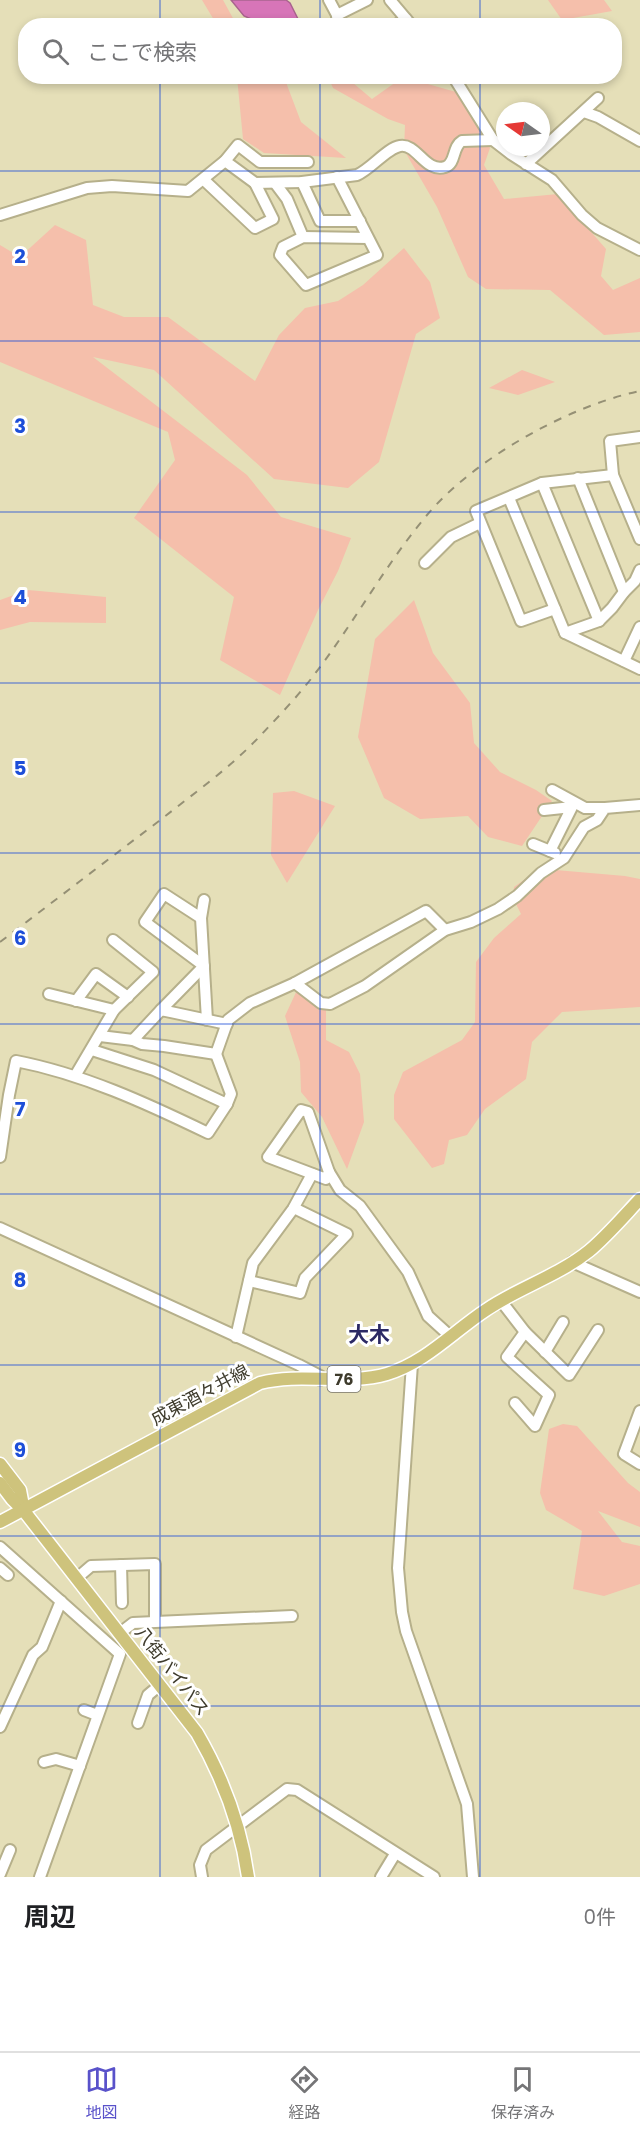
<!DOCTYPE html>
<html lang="ja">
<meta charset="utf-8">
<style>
body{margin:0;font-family:Poppins,"Noto Sans JP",sans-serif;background:#f2f2f2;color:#202124}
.compass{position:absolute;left:496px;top:102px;width:54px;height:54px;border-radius:50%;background:#fff;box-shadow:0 3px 9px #0003;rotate:284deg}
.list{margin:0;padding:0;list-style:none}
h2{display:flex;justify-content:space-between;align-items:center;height:78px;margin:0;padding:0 24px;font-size:26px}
h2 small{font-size:20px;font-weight:400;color:#757577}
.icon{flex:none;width:33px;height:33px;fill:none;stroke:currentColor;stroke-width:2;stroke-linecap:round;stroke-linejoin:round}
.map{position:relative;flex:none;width:640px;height:1877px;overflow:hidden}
.search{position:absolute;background:#fff;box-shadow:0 3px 9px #0003;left:18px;right:18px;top:18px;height:66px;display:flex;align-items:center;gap:15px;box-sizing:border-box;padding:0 21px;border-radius:24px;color:#757577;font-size:22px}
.sheet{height:174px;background:#fff}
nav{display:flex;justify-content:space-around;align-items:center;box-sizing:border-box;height:84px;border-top:2px solid #e0e0e0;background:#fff;font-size:16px;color:#757577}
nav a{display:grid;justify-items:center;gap:3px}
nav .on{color:#5952ca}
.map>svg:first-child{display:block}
</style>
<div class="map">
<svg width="640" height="1877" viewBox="0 0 640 1877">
<rect width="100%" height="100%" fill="#e5dfb8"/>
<!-- green -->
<g fill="#f5bfab">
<path d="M202,0H223L235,22L242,25H217Z"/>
<path d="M548,0H604L612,11L562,20Z"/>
<path d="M237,77H284L301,122L346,158L264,153L243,139Z"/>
<path d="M328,77H346L372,99L403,77L456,92L490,148L484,165L504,199L558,194L606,249L601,276L613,290L640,278V332L604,335L550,290L486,289L468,277L437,207L404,150L405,125L388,119L333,88Z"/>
<path d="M55,225L86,240L93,305L124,317H168L255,381L279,335L305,308L338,301L363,285L404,248L430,282L440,318L416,334L379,462L348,488L274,479L154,370L93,357L247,475L281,517L351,538L338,571L318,610L280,695L220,660L234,597L134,518L175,460L168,432L0,362V245L20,257Z"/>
<path d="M522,370L555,382L518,395L489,388Z"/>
<path d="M28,590L106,597V623L30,622L0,630V600Z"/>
<path d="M414,600L433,653L470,703L474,743L500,772L536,790L552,801L522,846L488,837L468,816L420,819L384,798L358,737L375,639Z"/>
<path d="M294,791L335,806L287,883L271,855L273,793Z"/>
<path d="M544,869L625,876L640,879V1007L562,1012L532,1042L526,1079L485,1109L467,1135L449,1140L444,1164L432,1168L394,1119V1095L403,1072L462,1040L475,1022L476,962L494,938L521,914L513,898L514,887L531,875Z"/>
<path d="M298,988L326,1009V1040L349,1052L360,1074L364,1122L347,1169L322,1117L301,1092L300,1062L285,1016Z"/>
<path d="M563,1424L577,1426L628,1483L640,1492V1527L598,1511L622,1542L640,1546V1584L604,1596L573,1589L582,1531L546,1510L540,1493L549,1429Z"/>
</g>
<!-- water -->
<path fill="#d775b8" stroke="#a9648e" stroke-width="1.5" d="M231,0H286L290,3L301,25H265L244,16Z"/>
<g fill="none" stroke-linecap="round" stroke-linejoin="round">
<!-- minor casing -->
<g stroke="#b6b08b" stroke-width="14">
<g id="minor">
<path d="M329,0L337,15L338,26"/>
<path d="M390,0L412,26"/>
<path d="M337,15L367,0"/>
<path d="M394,26L406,19"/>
<path d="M370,76L371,77"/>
<path d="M453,76L493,140L511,154L552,180L582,215L597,228L640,250"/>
<path d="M584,112L598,117L640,141"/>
<path d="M225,161L255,183L302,182L357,175C371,169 387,148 400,146C417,143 425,173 445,167C456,164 452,147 462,141L493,140"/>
<path d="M526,164L598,98"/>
<path d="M337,177L377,255L306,285L280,255L283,247L303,237L368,238"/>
<path d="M204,180L255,228L273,219L255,183"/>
<path d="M302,182L320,221H360"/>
<path d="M275,183L287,199L303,237"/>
<path d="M0,215L87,188L112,186L188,191L225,161L238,145L260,162H308"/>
<path d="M640,437L610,441L613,475L640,539"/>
<path d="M578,478L624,592"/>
<path d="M542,483L599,621"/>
<path d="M509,498L565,633L640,669"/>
<path d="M425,563L451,537L480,523"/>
<path d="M555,609L521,621L476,511L542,483L613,475"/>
<path d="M565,633L599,621L612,608L624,592L635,581L640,570"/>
<path d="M624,661L640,627"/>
<path d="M552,790L585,808H605"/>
<path d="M544,810L572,807L550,851"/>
<path d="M533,844L555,853"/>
<path d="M204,900L201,918L207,1020"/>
<path d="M295,983L321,1003L330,1004L365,986L445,930L471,922L498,909L517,896L541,873L564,858L584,827L597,820L605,808L640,805"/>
<path d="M49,994L114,1010"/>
<path d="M76,1001L96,974L128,997"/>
<path d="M161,1010L204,966L145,922L164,894L201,918"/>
<path d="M100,1036L133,1040L142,1044L164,1046L216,1054L228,1020L250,1003L295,983L426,911L445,930"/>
<path d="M133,1040L161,1010L227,1024"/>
<path d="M216,1054L231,1094L227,1104"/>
<path d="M75,1076L114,1010L153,972L113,940"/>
<path d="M301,1110L308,1112L329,1172L326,1179L268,1157Z"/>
<path d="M0,1157L9,1095L16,1061C83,1074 146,1103 208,1133L227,1104L154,1070L92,1050"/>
<path d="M329,1172L340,1190L360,1206L408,1272L428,1316L450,1336"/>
<path d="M0,1228L299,1365L320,1376V1380"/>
<path d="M572,1262L640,1292"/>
<path d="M249,1281L300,1293L305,1278L347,1234L294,1208"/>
<path d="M501,1301L525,1332L569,1375L598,1330"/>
<path d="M236,1337L253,1263L293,1209L312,1174"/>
<path d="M545,1352L563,1322"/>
<path d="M412,1364L398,1568L402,1612L406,1631L467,1804L473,1877"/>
<path d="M515,1403L535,1426L549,1395L507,1357L525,1332"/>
<path d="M640,1411L624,1454L640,1464"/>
<path d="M0,1547L120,1654L40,1877"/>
<path d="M121,1565L122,1603"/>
<path d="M0,1568L8,1575"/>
<path d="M77,1578L91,1566L155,1564V1621"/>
<path d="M120,1633L133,1623L292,1616"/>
<path d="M84,1710L97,1715"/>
<path d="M138,1723L148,1695L160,1685"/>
<path d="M0,1727L33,1655L42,1647L61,1601"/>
<path d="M44,1762L56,1759L80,1766"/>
<path d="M0,1874L10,1850"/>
<path d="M202,1877L200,1865L206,1850L287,1789L297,1790L434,1877"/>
<path d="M381,1877L395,1854"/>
</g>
</g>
<!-- major casing -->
<g stroke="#fff" stroke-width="15">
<g id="major">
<path d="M0,1464L20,1490L24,1511"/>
<path d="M0,1483L12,1499L24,1511L197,1733C223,1778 241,1826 248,1877"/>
<path d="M0,1522L260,1383C302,1372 346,1386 387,1374C425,1363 454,1331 486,1310C518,1288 558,1276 589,1251C607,1236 624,1216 640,1199"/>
</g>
</g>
<!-- minor -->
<use href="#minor" stroke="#fff" stroke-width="10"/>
<!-- major -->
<use href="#major" stroke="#cec37c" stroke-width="12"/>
<!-- rail -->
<path stroke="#959075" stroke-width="2" stroke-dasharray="8 8" stroke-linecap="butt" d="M0,942C53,902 106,861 159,821C193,794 230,768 260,736C278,717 298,696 314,675C354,623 385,565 427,515C474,459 568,406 640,391"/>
</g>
<!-- grid -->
<path fill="none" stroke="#1d4ed8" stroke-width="1.5" stroke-opacity="0.55" d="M160,0V26M320,0V26M480,0V26M160,76V1877M320,76V1877M480,76V1877M0,171H640M0,341H640M0,512H640M0,683H640M0,853H640M0,1024H640M0,1194H640M0,1365H640M0,1536H640M0,1706H640"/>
<g text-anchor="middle" stroke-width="6" stroke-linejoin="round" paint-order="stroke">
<!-- shield labels -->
<rect fill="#fff" stroke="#78766b" stroke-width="1.5" x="327.5" y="1366" width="33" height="26" rx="4.5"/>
<g font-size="16" font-weight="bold" fill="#3e3b2c">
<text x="344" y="1385">76</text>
</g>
<!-- street labels -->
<g font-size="18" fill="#3e3b2c" stroke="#fff">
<text transform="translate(200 1395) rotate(-28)" y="6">成東酒々井線</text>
<text transform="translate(172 1671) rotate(52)" y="6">八街バイパス</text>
</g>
<!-- quarter labels -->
<g font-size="21" font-weight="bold" fill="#2b2964" stroke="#fff">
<text x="369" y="1342">大木</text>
</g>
</g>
<g font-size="20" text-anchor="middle" font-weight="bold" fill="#1d4ed8" stroke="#fff" stroke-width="6" stroke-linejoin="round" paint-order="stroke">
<text x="20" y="263">2</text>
<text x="20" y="433">3</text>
<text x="20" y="604">4</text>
<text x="20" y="775">5</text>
<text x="20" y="945">6</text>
<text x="20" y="1116">7</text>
<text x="20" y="1287">8</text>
<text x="20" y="1457">9</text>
</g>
</svg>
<svg class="compass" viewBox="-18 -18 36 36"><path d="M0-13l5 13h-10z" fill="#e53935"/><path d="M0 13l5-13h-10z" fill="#757577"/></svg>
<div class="search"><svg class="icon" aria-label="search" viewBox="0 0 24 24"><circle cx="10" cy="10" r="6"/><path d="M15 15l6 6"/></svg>ここで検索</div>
</div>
<section class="sheet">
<h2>周辺<small>0件</small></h2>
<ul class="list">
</ul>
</section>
<nav>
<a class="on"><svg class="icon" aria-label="map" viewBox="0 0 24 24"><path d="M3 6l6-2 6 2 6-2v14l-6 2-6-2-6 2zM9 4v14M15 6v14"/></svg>地図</a>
<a><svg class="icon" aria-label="directions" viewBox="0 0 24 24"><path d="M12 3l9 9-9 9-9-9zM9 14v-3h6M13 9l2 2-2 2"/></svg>経路</a>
<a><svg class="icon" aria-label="saved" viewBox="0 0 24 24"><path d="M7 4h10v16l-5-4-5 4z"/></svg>保存済み</a>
</nav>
